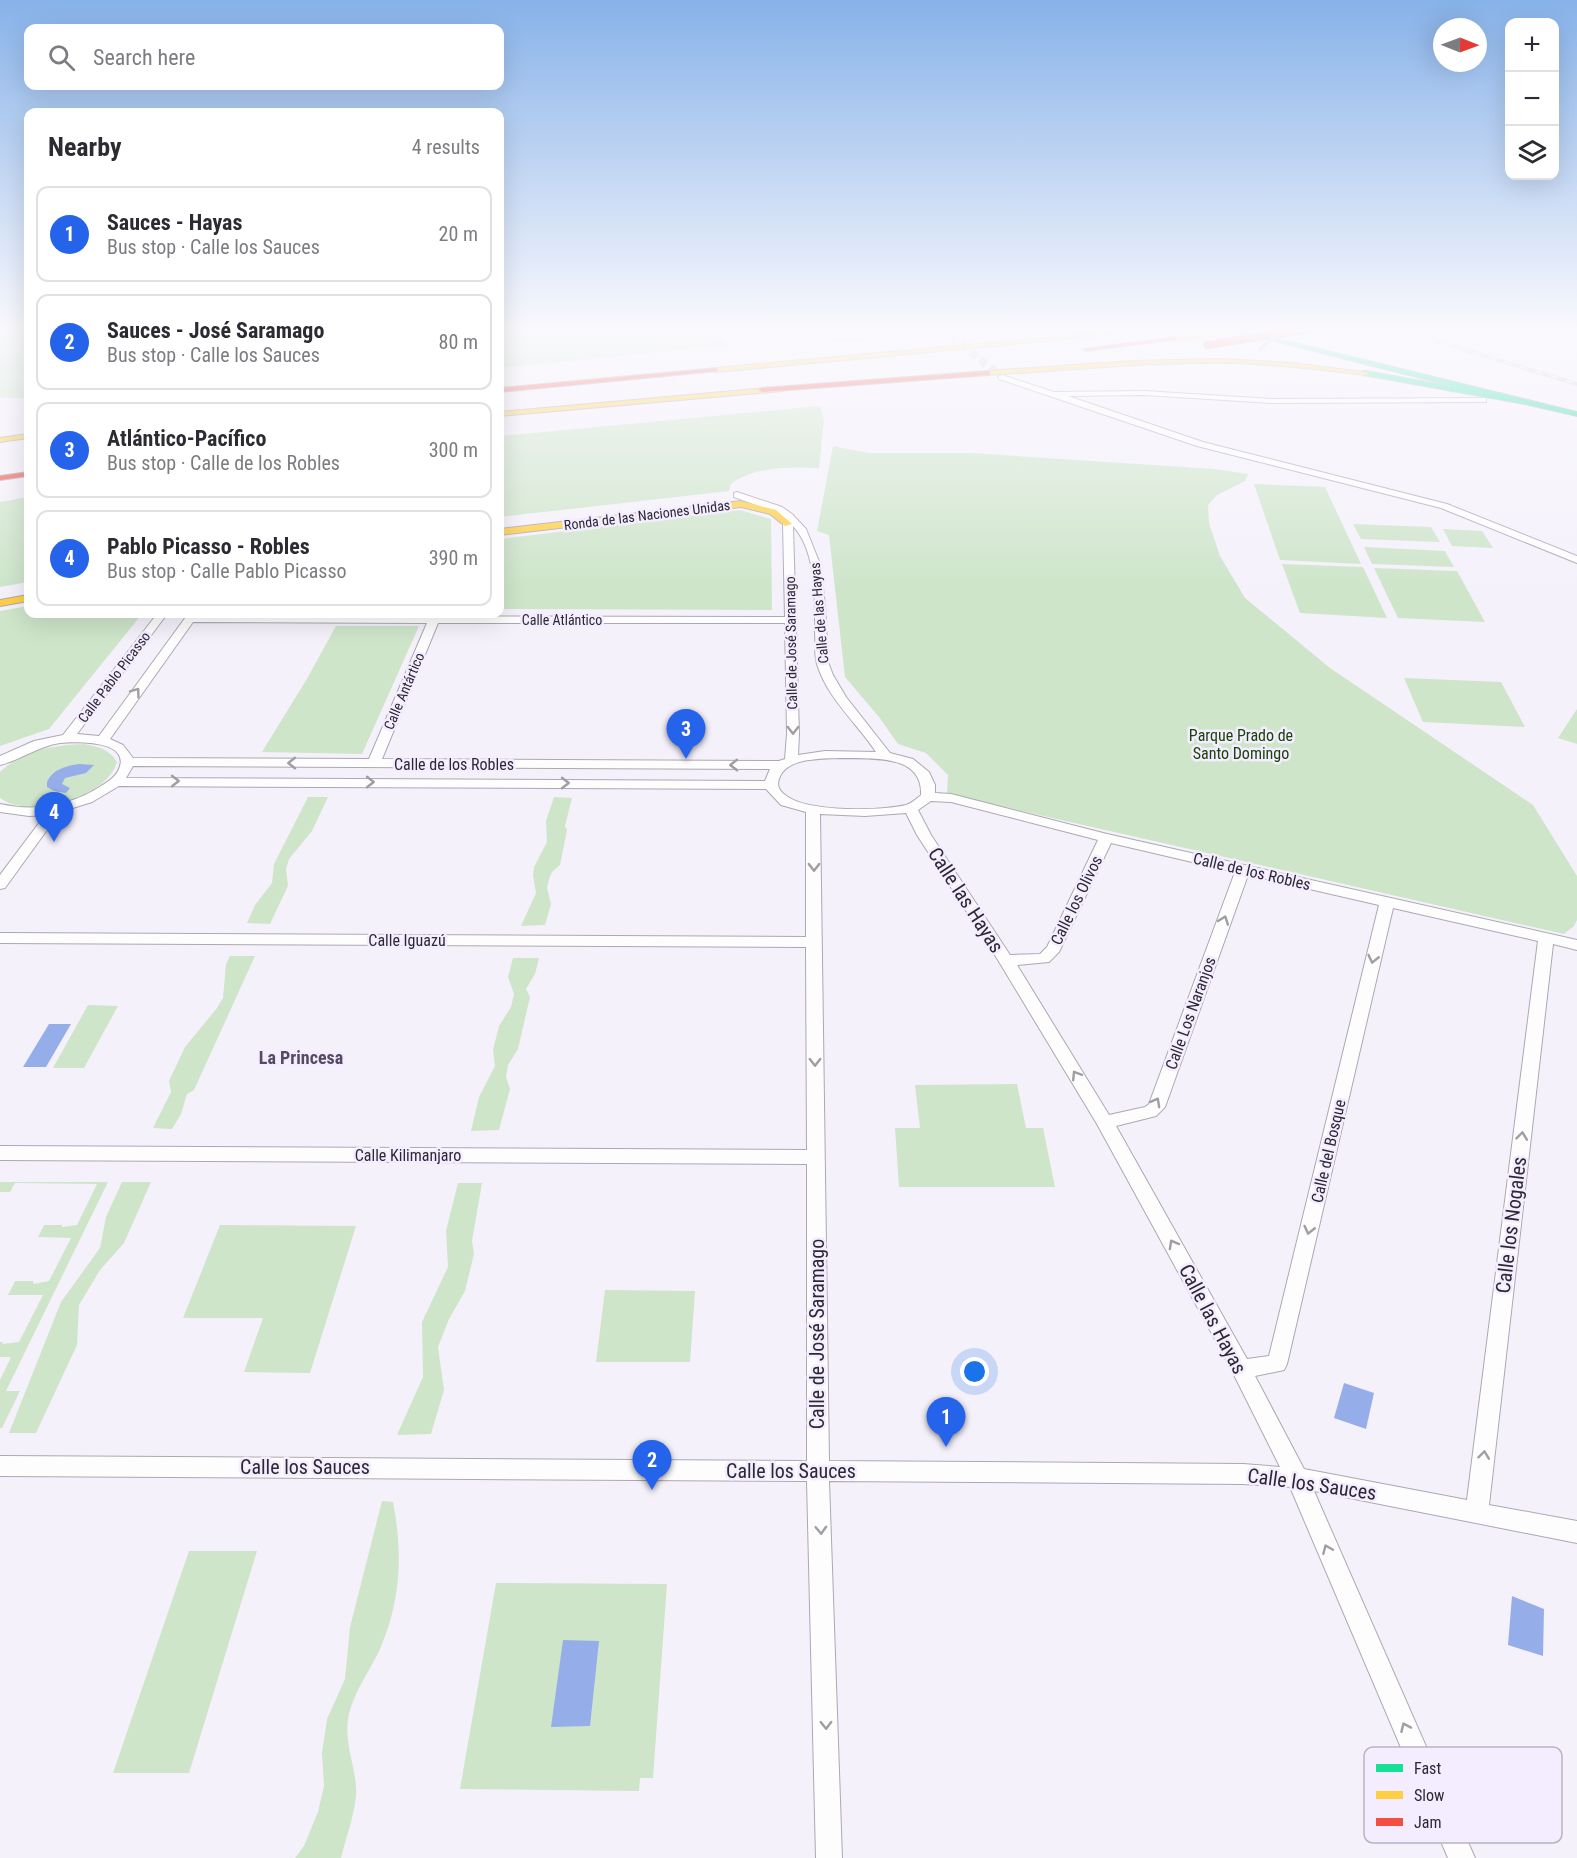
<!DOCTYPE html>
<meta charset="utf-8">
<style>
body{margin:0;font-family:"Roboto Condensed",sans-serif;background:#f2f2f3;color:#2b2b33}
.controls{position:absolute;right:18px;top:18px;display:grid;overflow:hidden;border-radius:12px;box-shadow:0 6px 24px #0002}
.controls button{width:54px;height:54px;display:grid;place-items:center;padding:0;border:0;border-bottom:2px solid #e1e1e2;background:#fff;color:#2b2b33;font:30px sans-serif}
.compass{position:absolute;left:1433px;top:18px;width:54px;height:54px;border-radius:50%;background:#fff;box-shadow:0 6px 24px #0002;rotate:91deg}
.you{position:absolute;left:975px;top:1372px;width:21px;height:21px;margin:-15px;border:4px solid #fff;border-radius:50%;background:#1a73e8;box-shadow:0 0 0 9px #1a73e833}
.badge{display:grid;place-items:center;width:39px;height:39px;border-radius:50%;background:#2563eb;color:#fff;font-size:20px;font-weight:700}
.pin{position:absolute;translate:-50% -50px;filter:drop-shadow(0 2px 3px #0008)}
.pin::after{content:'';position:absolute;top:32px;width:21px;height:18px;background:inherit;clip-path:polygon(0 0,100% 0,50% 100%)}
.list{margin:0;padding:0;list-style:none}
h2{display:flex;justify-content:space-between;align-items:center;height:78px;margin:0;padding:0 24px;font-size:26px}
h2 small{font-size:20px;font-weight:400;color:#7c7c81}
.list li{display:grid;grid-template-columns:39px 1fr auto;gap:18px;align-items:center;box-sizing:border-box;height:96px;margin:0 12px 12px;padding:0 12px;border:2px solid #e1e1e2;border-radius:12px}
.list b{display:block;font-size:22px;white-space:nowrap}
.list p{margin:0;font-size:20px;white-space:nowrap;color:#7c7c81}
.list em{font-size:20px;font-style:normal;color:#7c7c81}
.icon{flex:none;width:33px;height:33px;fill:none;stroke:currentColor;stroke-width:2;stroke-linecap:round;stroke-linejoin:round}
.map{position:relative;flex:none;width:1577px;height:1858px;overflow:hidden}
.search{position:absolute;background:#fff;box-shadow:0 6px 24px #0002;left:24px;top:24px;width:480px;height:66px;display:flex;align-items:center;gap:15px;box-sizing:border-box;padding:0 21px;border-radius:12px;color:#7c7c81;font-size:22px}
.panel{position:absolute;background:#fff;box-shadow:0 6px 24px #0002;left:24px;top:108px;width:480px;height:510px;border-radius:12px}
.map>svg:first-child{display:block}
</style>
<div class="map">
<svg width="1577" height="1858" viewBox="0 0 1577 1858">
<rect width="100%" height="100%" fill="#f5f1fb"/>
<!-- green -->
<g fill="#cee5ca">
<rect x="0" y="329" width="28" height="69"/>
<path d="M500,329H698L729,345L500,368Z"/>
<path d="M820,406L824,420L819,468C789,467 756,466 731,484L729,491L500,517V436Z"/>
<path d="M833,446L868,453H971L1214,469L1248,474L1245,481L1217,495L1208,505L1209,523L1220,556L1245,598L1330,668L1533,805L1577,876V920L1574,926L1564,934L947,794L948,775L926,753L898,744L879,717L845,677L829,535L817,531Z"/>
<path d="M1254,484L1325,487L1361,564L1280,560Z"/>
<path d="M28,497V582L0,587V502Z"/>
<path d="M740,510L771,519L772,610L500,609V539Z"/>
<path d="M1353,524L1431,527L1440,542L1361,539Z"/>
<path d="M1443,529L1482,531L1493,548L1452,546Z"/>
<path d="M1364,547L1445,551L1454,567L1372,564Z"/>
<path d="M1282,564L1363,567L1387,618L1300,613Z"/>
<path d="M1374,568L1457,571L1485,622L1398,618Z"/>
<path d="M28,606V614H142L49,729L0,746V611Z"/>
<path d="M336,626H419L362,754L262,752L308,677Z"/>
<path d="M1404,678L1501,682L1525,727L1423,722Z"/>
<path d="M1577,709V744L1558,738Z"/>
<path d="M84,744C99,747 109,749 117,762C107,798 29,820 0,798V772C23,750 54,745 84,744Z"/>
<path d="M308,797H328L312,831L289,859L286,869L288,886L270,924L247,923L255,905L272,883L274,864Z"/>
<path d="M554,797L572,798L565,826L567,830L560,865L552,872L549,879L547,888L551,904L545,925L521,926L536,893L533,875L534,867L547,842L546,821Z"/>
<path d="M230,956H255L194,1090L187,1094L181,1114L172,1129L153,1128L171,1092L169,1081L185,1047L217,1008L223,998L226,964Z"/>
<path d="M513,958H539L535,974L526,989L530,997L518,1049L508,1065L506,1077L510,1089L499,1130L471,1131L479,1097L495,1066L493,1050L499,1026L511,1007L514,994L508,977Z"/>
<path d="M88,1005L118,1006L84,1068H53Z"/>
<path d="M1017,1084L1026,1128H1043L1055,1187H899L895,1128H920L915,1085Z"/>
<path d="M0,1182H108L6,1391H20L2,1428H0V1380L11,1357H0V1342H3L2,1344L19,1342L43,1295H8L15,1281H33L34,1284L49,1281L71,1238L38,1237L44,1225H62V1227L77,1225L97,1184L15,1183L10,1192H0Z"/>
<path d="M122,1182H151L124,1243L100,1270L79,1305L77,1345L36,1433H9L61,1302L100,1248L106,1217Z"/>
<path d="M458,1183H482L472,1241L474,1254L465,1291L449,1319L438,1347L444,1390L431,1434L397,1435L423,1377L422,1322L448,1267L446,1231Z"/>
<path d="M220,1225L356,1226L310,1373L244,1372L263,1318H183Z"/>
<path d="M605,1290L695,1291L690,1362H596Z"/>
<path d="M382,1501L393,1502C403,1554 401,1600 380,1649C369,1673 353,1692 348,1719C344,1745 358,1772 356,1796C354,1816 346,1838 341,1858H295L304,1846L318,1812L324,1786L322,1753L327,1719L345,1679L350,1627Z"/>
<path d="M189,1551H257L189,1773H113Z"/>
<path d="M496,1583L667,1584L653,1778H640L639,1791L460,1789Z"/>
</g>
<!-- water -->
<g fill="#95aeea">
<path d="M79,764L94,765L86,773L65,778L62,784L70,788L66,793L54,791L47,787V782C53,769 66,766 79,764Z"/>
<path d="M49,1024H71L46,1067H23Z"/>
<path d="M1344,1383L1374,1393L1366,1429L1334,1418Z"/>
<path d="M1512,1596L1544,1609L1543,1656L1508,1645Z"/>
<path d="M563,1640L599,1641L590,1726L551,1727Z"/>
</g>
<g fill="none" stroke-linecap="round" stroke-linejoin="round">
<!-- stream -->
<path stroke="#95aeea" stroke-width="3" d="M1260,349L1271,339"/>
<!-- street-tunnel -->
<path stroke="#cdc9d3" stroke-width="8" stroke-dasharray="8 4.5" stroke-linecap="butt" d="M951,336L1002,377"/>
<!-- street casing -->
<g stroke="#aca8b2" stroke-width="2">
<g id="street">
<path d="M897,329H914L860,339H830L826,337Z"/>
<path d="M930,329H940L955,336L948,338Z"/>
<path d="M1002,375L1054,392L1144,391L1273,399L1486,398V402H1483L1273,403L1144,395L1068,396L1203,442L1447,504L1577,556V563L1441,508L1197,446L999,379L998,377Z"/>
<path d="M737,492L782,507L792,514L806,529L820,564L825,605L828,662L833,675L846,697L890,753L913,759L929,772L935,785V793L951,794L1107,834L1577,940V950L1553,944L1489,1505L1577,1521V1543L1314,1491L1475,1858H1448L1290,1487L1243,1484L829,1481L842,1858H816L807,1481L0,1476V1456L807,1461V1164L0,1160V1146L807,1150L806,947L0,943V933L806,937V812L781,805L766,789L119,786L92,802L60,812L5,888L0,889V875L45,815L29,816L0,812V804C35,812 71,806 101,786C108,782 115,777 118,771C134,740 76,741 60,743C38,746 21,760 0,765V756L34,741L63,735L157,614H167L77,734L99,736L188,614H198L197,616L785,617L783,524L788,521L775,512L734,497V493ZM793,526C817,552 815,599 815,632C816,642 814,655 817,664C827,698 857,723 876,752L825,751L798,755L799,734ZM193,622L427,623L369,759L133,758L123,745L110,739ZM438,623H785L787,734L785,759L779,761L382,759ZM840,758C870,759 923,753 921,795C916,799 912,803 906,805C879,811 811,812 788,797C781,793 776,787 779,779C786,757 822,759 840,758ZM133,766L770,769L765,781L126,778ZM931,801L951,802L1098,840L1047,947L1040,954L1010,955L931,835L918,810ZM906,813L917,835L998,960L1097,1124L1229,1365L1280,1467L1243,1464L829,1461L820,814L865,816ZM1111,843L1235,872L1149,1104L1145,1107L1109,1115L1017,965L1049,962L1059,952ZM1248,875L1379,905L1269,1356L1247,1359L1116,1126L1156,1116L1165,1107ZM1393,908L1538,941L1467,1500L1304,1469L1255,1376L1284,1370L1287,1364Z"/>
</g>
</g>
<!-- fast casing -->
<g stroke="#aca8b2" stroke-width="2">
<path id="fast" d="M1227,329H1238L1577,412V416L1525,404L1363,375V371H1366L1460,388Z"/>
</g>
<!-- slow casing -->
<g stroke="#aca8b2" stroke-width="2">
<g id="slow">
<path d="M1108,332L1110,335L716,372L712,370L716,368Z"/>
<path d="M1220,359L1293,363L1370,373L1366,375C1324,370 1281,365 1238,363C1155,361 1071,370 987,375L983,373L987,371L1133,361Z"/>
<path d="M779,387H782V391L500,416V412Z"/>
<path d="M28,434V438L0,442V438Z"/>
<path d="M741,501L776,510L792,524L785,526L770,514L741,507L500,535V529Z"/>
<path d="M28,595V601L0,606V600Z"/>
</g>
</g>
<!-- jam casing -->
<g stroke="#aca8b2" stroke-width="2">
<g id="jam">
<path d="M1180,336L1182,339L1086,351L1083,349Z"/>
<path d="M716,368L718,369V371L500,392V388Z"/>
<path d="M987,371H990V375L762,392L758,390L762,388Z"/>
<path d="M28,472V476L0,480V476Z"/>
</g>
</g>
<!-- street -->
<use href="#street" fill="#fefdfe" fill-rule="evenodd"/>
<!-- fast -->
<use href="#fast" fill="#16e098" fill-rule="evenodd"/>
<!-- slow -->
<use href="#slow" fill="#ffcf43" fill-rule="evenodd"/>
<!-- jam -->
<use href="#jam" fill="#f24e42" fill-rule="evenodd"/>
<!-- rail casing -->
<g stroke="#ceccd0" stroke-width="4">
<path id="rail" d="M1397,329L1577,384"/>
</g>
<!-- rail -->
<use href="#rail" stroke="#f4edff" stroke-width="2" stroke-dasharray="8" stroke-linecap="butt"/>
<!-- slow-bridge casing -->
<g stroke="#d1cfd5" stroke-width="9" stroke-linecap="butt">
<path id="slow-bridge" d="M1180,338L1227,331"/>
</g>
<!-- jam-bridge casing -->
<g stroke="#d1cfd5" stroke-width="9" stroke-linecap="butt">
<path id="jam-bridge" d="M1207,345L1310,329"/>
</g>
<!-- slow-bridge -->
<use href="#slow-bridge" stroke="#ffcf43" stroke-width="8"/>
<!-- jam-bridge -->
<use href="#jam-bridge" stroke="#f24e42" stroke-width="8"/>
</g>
<!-- one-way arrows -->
<defs><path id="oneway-chevron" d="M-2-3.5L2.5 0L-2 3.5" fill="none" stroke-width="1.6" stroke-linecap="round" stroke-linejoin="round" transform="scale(1.5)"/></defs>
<g stroke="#a09da3">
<use href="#oneway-chevron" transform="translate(136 692) rotate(-54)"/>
<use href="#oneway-chevron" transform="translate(793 730) rotate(90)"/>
<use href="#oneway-chevron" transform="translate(292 763) rotate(-180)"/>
<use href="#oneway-chevron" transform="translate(734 765) rotate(-180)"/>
<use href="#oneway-chevron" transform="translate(175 781)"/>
<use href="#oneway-chevron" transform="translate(370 782)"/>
<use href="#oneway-chevron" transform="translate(565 783)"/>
<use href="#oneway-chevron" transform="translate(814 867) rotate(90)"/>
<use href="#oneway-chevron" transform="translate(1224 920) rotate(-70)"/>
<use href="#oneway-chevron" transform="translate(1373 959) rotate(103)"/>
<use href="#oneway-chevron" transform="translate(815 1062) rotate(90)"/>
<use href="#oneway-chevron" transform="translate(1076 1075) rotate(-122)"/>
<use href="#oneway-chevron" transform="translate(1156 1102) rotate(-61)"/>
<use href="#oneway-chevron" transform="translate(1522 1136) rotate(-83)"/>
<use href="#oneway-chevron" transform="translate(1309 1230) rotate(103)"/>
<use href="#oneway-chevron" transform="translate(1173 1244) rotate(-119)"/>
<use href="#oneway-chevron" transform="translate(1484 1455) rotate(-83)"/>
<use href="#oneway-chevron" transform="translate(821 1530) rotate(88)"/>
<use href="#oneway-chevron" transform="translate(1327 1549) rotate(-113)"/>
<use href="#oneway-chevron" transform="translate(826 1725) rotate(89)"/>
<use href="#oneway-chevron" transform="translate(1405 1727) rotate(-114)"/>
</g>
<!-- sky -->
<linearGradient id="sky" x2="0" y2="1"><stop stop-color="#87b2e9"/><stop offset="0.56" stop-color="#faf9fd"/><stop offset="1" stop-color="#faf9fd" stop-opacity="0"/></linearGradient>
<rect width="1577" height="589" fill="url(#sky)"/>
<g text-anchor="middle" stroke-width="5" stroke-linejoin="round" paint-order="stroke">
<!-- far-street labels -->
<g font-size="14" fill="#2c2833" stroke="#f4edff">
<text transform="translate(647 515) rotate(-7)" y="5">Ronda de las Naciones Unidas</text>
<text transform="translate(819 613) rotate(-95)" y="5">Calle de las Hayas</text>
<text x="562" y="625">Calle Atlántico</text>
<text transform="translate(791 643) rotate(-91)" y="5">Calle de José Saramago</text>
<text transform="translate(114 677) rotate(-53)" y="5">Calle Pablo Picasso</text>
<text transform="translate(404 691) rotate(-67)" y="5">Calle Antártico</text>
</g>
<!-- park labels -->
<g font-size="16" fill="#1a4209" stroke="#f4edff">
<text x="1241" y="741">Parque Prado de<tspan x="1241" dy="18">Santo Domingo</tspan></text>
</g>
<!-- street labels -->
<g font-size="16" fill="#2c2833" stroke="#f4edff">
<text x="454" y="770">Calle de los Robles</text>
<text transform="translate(1252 871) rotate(13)" y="6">Calle de los Robles</text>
<text transform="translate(1076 900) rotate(-64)" y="6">Calle los Olivos</text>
<text x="407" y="946">Calle Iguazú</text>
<text transform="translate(1190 1013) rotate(-70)" y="6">Calle Los Naranjos</text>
<text transform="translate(1328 1151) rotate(-77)" y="6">Calle del Bosque</text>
<text x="408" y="1161">Calle Kilimanjaro</text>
</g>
<!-- neighbourhood labels -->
<g font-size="18" font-weight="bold" fill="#554a62" stroke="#f4edff">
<text x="301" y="1064">La Princesa</text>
</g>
<!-- near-street labels -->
<g font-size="20" fill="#2c2833" stroke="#f4edff">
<text transform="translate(966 900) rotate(57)" y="7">Calle las Hayas</text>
<text transform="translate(1511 1225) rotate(-83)" y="7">Calle los Nogales</text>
<text transform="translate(1213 1319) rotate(62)" y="7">Calle las Hayas</text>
<text transform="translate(817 1334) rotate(-90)" y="7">Calle de José Saramago</text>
<text x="305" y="1474">Calle los Sauces</text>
<text x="791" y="1478">Calle los Sauces</text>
<text transform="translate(1312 1484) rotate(8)" y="7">Calle los Sauces</text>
</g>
</g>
<!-- legend -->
<rect x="1364" y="1747" width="198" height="96" rx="9" fill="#f4edff" stroke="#b8b2c2" stroke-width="1.5"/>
<rect x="1376" y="1764" width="27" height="8" fill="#16e098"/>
<rect x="1376" y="1791" width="27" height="8" fill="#ffcf43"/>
<rect x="1376" y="1818" width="27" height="8" fill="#f24e42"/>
<g font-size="16" fill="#2c2833">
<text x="1414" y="1774">Fast</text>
<text x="1414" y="1801">Slow</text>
<text x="1414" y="1828">Jam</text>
</g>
</svg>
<div class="controls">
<button>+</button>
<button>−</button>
<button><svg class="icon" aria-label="layers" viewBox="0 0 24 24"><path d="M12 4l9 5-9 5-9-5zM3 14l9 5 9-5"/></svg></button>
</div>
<svg class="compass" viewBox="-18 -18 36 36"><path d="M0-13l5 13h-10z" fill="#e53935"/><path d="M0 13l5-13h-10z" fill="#7c7c81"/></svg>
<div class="you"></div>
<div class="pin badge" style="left:946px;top:1447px">1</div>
<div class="pin badge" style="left:652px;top:1490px">2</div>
<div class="pin badge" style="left:686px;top:759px">3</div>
<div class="pin badge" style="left:54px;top:842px">4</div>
<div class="search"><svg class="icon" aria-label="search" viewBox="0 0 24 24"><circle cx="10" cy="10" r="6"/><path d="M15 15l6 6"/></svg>Search here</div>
<section class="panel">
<h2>Nearby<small>4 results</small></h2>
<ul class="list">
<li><span class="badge">1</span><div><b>Sauces - Hayas</b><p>Bus stop · Calle los Sauces</p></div><em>20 m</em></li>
<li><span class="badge">2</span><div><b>Sauces - José Saramago</b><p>Bus stop · Calle los Sauces</p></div><em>80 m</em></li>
<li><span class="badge">3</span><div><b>Atlántico-Pacífico</b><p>Bus stop · Calle de los Robles</p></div><em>300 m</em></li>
<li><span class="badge">4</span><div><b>Pablo Picasso - Robles</b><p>Bus stop · Calle Pablo Picasso</p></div><em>390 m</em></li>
</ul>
</section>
</div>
